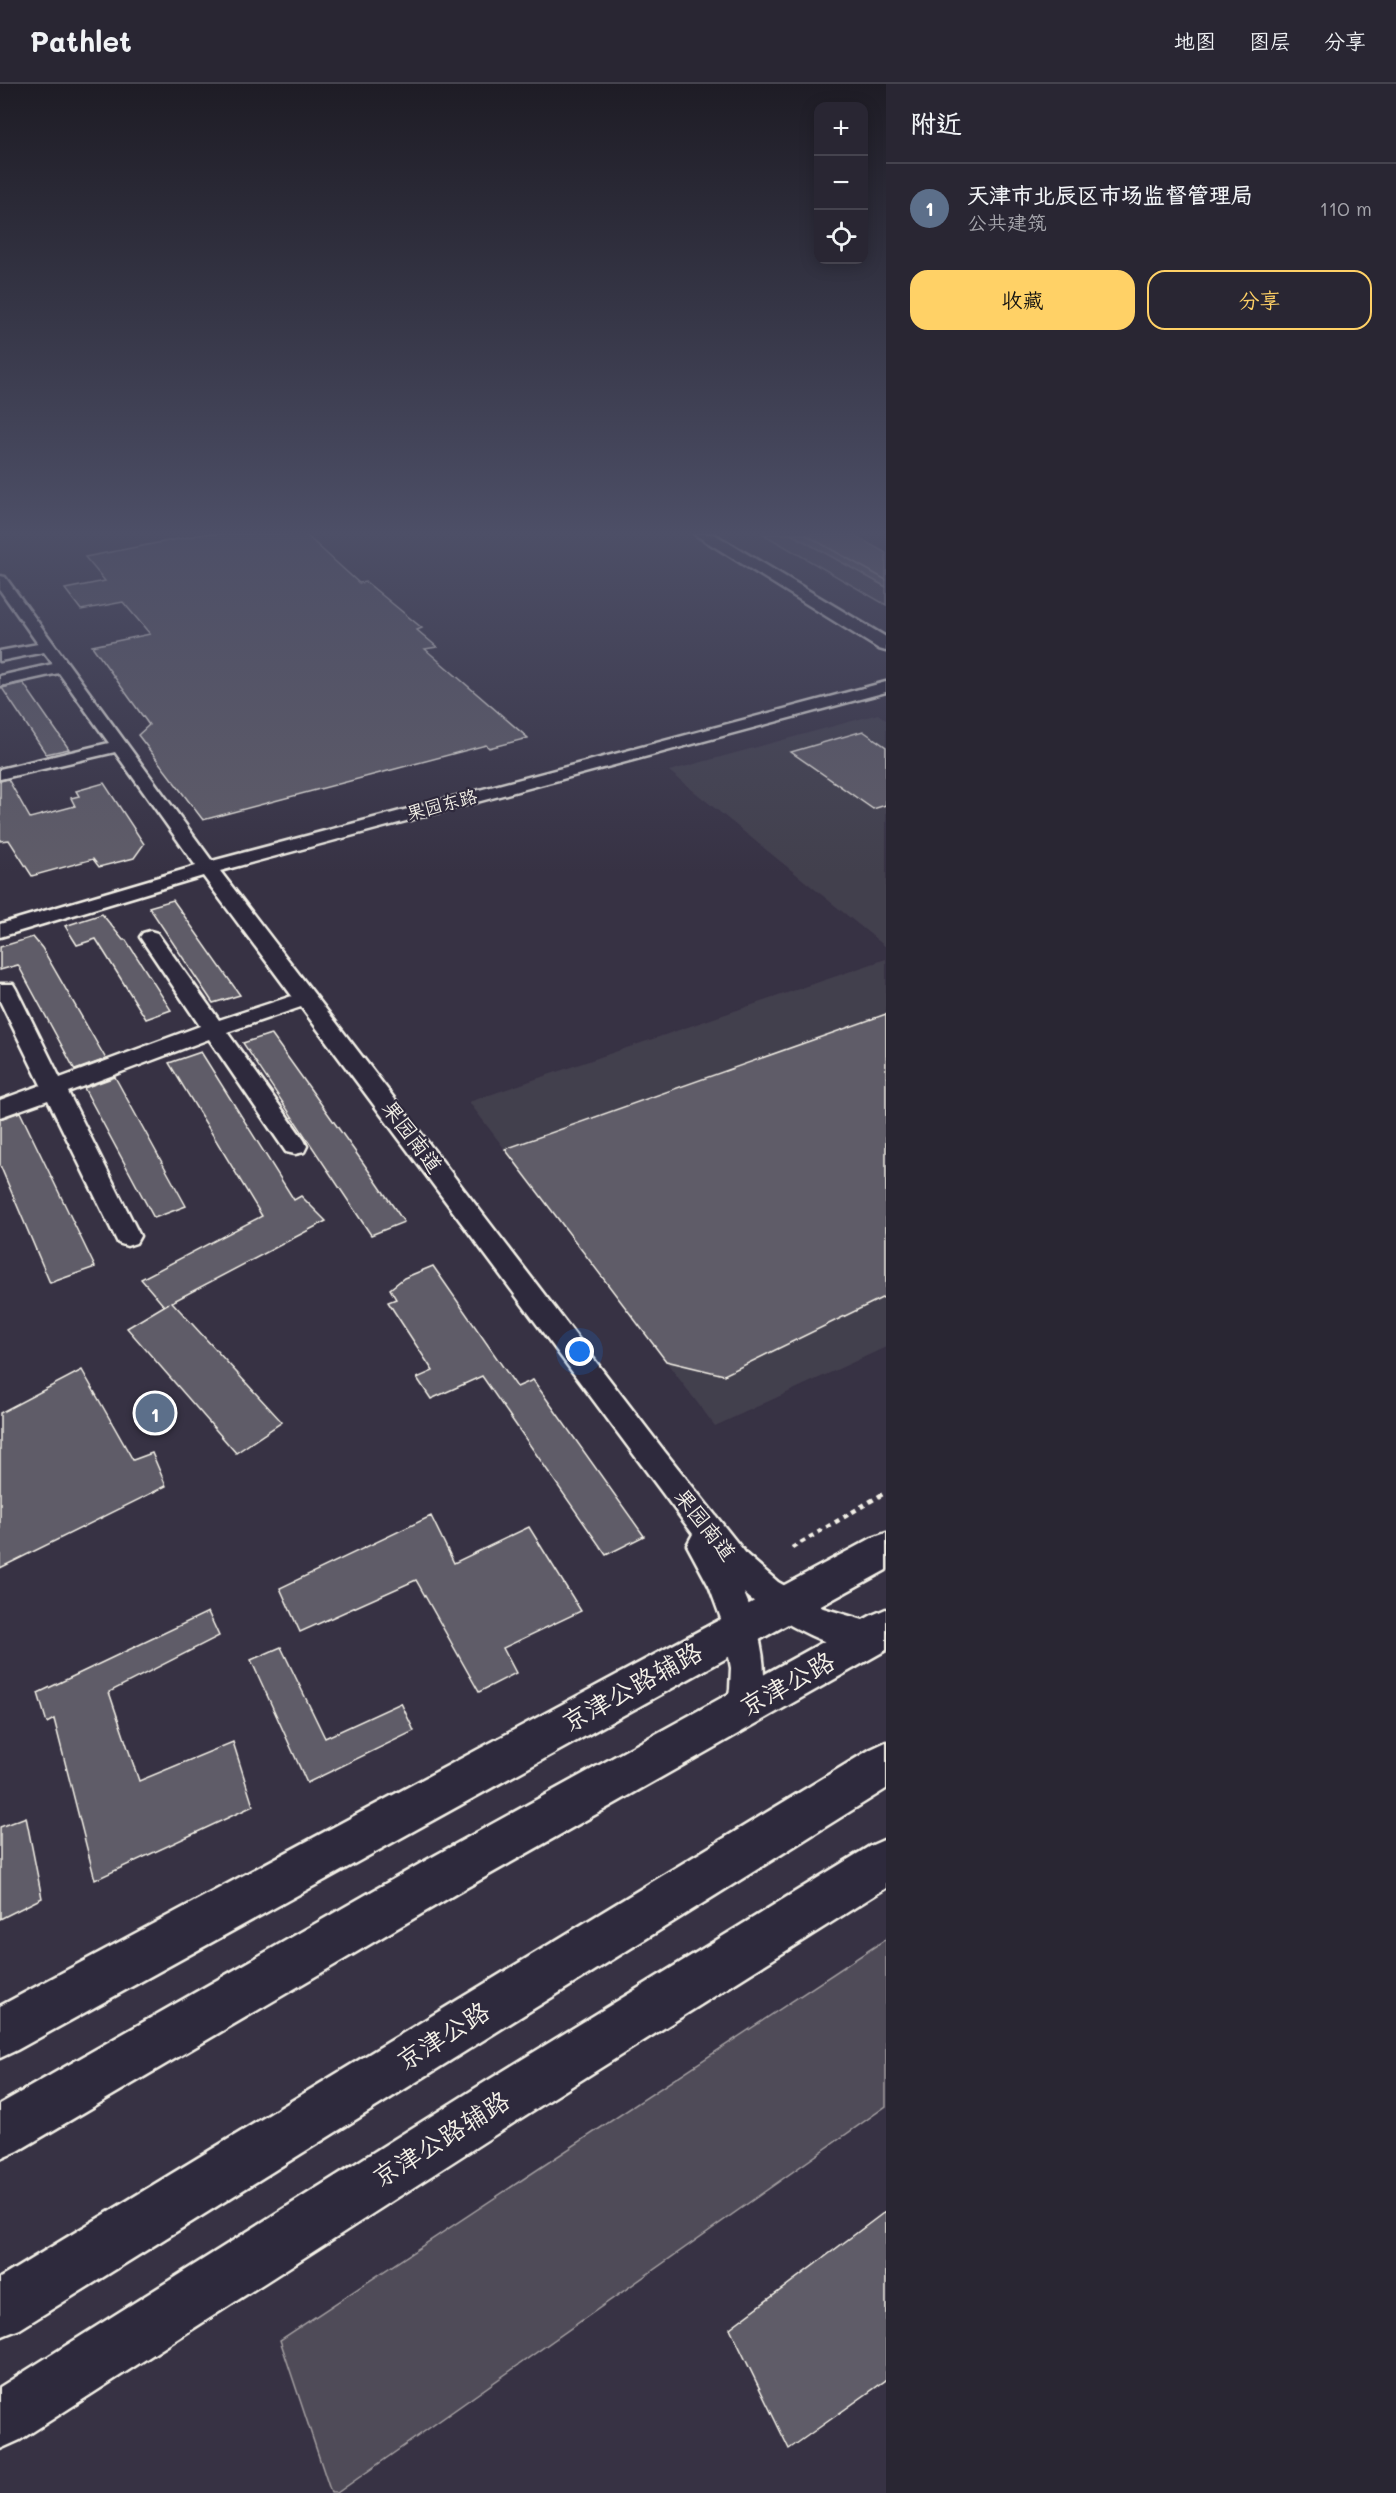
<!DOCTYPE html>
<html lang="zh">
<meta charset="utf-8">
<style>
body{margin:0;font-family:Mali,"LXGW WenKai TC",sans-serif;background:#312e3b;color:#f1f3f6}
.controls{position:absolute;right:18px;top:18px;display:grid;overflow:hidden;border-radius:12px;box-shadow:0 3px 15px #0003}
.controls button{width:54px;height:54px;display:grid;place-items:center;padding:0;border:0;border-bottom:2px solid #45434e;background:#292633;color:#f1f3f6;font:30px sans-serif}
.you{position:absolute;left:580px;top:1268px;width:21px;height:21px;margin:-15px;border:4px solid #fff;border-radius:50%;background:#1a73e8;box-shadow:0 0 0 9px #1a73e833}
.badge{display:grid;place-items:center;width:39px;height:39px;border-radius:50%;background:#ffd166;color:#fff;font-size:20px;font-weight:700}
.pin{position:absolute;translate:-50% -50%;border:3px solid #fff;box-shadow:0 2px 6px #0006}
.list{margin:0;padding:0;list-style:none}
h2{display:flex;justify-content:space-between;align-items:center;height:78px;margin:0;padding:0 24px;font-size:26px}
h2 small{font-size:20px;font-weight:400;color:#a5a5ac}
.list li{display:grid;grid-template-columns:39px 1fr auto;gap:18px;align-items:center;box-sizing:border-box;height:90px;padding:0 24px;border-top:2px solid #45434e}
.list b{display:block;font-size:22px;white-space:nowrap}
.list p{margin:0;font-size:20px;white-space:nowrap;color:#a5a5ac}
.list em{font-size:20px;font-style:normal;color:#a5a5ac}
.actions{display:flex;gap:12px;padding:18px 24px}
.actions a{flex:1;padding:14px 0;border:2px solid #ffd166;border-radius:18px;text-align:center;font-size:21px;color:#ffd166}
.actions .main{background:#ffd166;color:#111}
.icon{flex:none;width:33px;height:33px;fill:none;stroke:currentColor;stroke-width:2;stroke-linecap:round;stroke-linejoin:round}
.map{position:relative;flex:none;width:886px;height:2409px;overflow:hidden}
header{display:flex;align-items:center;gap:36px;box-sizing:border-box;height:84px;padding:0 30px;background:#292633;border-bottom:2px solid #45434e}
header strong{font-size:28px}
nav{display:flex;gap:33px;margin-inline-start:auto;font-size:21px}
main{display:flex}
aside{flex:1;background:#292633}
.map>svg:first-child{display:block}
</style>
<header>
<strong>Pathlet</strong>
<nav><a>地图</a><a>图层</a><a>分享</a></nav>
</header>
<main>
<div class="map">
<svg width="886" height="2409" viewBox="0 0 886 2409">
<rect width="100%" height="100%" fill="#373244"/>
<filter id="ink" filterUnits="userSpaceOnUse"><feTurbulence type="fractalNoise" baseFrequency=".0167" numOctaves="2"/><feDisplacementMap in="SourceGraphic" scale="12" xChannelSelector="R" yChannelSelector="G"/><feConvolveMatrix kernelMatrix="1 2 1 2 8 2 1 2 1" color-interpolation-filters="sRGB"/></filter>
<g filter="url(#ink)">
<!-- built -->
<g fill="#433f4e">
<path d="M878,630L886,636V863L669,687Z"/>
<path d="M886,875V1263L715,1342L469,1018Z"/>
</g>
<!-- green -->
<g fill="#504b59" stroke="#a29ea0" stroke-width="1.5">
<path d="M763,450H791L886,503V521Z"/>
<path d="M886,1855V2022L337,2409H331L280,2256Z"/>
</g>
<!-- water -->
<path fill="#726e77" stroke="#a6a2a4" stroke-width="1.5" d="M791,450H852L886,469V503Z"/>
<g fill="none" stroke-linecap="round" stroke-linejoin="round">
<!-- shore -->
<path stroke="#c0bdbb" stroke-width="1.5" d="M804,450L886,496"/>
</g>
<!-- building -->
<g fill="#5f5c67" stroke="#f4f1e8" stroke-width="1.5">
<path d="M204,450H305L359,499L366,498L422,544L417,546L437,563L425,565L528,654L489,664L486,661L203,736L138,651L149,641L92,562L150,550L123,518L81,526L65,505L105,497L85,473Z"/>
<path d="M23,599L24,600L69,665L46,670L2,604Z"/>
<path d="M863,647L886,663V721L873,725L791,668Z"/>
<path d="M8,695L30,734L75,722L71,714L79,712L76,707L104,699L144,760L134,774L99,783L93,775L32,792L9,756L0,757V697Z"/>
<path d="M173,816L240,911L213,919L149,823Z"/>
<path d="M102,830L123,856H126L171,926L146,935L96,855L77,861L65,842Z"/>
<path d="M33,853L42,864L106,975L75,986L18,881L0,886V863Z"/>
<path d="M886,930V1212L724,1291L666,1277L505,1065Z"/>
<path d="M271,950L364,1080L404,1138L371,1151L243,959Z"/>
<path d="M201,968L294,1116L301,1112L326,1137L172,1218L282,1338L236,1369L127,1244L169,1219L164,1222L141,1195L262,1132L169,979Z"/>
<path d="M115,993L186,1122L154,1134L84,1004Z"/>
<path d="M20,1028L95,1183L50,1199L0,1081V1035Z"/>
<path d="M433,1182L517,1303L533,1296L644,1452L606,1471L482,1292L431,1315L417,1294L433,1287L388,1218L396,1215L390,1205L404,1194Z"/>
<path d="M82,1286L133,1376L152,1369L166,1402L0,1484V1329Z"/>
<path d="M431,1432L454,1479L529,1443L581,1527L503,1564L516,1589L479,1608L416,1496L300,1548L280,1504Z"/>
<path d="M208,1528L219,1552L109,1608L139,1697L233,1658L253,1722L95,1796L54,1635L47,1639L38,1609Z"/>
<path d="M281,1563L325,1654L401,1619L414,1647L307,1699L251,1576Z"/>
<path d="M26,1733L42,1814L0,1835V1743Z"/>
<path d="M886,2127V2296L789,2365L730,2244Z"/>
</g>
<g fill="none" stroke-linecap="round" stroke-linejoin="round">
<!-- minor casing -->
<g stroke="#f4f1e8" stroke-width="5">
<path id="minor" d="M0,492L5,493L212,777L886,598V608L220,787L665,1368L747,1471L778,1498L823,1524L883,1542L886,1549L883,1564C847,1578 771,1534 744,1509C761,1549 773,1594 755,1636L743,1641L731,1636L726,1624L730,1605L731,1584L723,1540L709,1502L687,1461L693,1450L301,923L227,948L304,1056L307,1062L304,1068L295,1070L286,1068L209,955L68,1008L140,1152L136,1159L127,1162L118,1159L48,1016L0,1033V1016L41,1001L0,917V900H13L16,905L60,994L200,942L140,853L143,849L150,847L157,849L219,936L292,912L203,792L0,853V840L196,782L115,668L0,695V685L109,659L59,589L0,602V592L53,580L44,568L0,577V567L38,560L0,506Z"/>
</g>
<!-- major casing -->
<g stroke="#f4f1e8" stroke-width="5">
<g id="major">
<path d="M694,450H714L886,553V567L879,565Z"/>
<path d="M886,1449V1486L17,1966L0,1974V1922L872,1454Z"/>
<path d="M886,1755V1804L518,2036L20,2356L0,2365V2303L482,2000L870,1762Z"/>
</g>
</g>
<!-- highway casing -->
<g stroke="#f4f1e8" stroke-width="5">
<g id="highway">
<path d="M886,1525V1566L457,1809L18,2067L0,2075V2020L425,1777L872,1531Z"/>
<path d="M886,1658V1705L20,2245L0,2253V2194L871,1665Z"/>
</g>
</g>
<!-- path -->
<path stroke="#f4f1e8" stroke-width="4.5" stroke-dasharray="5 5" stroke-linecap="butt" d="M792,1464L886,1408"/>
<!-- minor -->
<use href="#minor" fill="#2f2a3d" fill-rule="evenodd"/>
<!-- major -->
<use href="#major" fill="#2f2a3d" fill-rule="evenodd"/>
<!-- highway -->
<use href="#highway" fill="#2f2a3d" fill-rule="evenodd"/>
</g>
</g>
<!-- sky -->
<linearGradient id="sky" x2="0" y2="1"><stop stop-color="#1e1c25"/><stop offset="0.57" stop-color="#4d4f67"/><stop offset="1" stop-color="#4d4f67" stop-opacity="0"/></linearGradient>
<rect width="886" height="788" fill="url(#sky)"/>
<g text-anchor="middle" stroke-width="4.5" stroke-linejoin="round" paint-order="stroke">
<!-- far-street labels -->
<g font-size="18" fill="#f4f1e8" stroke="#2f2a3d">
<text transform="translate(442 721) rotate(-15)" y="6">果园东路</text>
</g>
<!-- street labels -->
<g font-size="21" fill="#f4f1e8" stroke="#2f2a3d">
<text transform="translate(412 1053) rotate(53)" y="7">果园南道</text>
<text transform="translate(705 1441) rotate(52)" y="7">果园南道</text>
</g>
<!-- near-street labels -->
<g font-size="26" fill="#f4f1e8" stroke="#2f2a3d">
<text transform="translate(787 1600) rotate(-29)" y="9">京津公路</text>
<text transform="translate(632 1603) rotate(-29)" y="9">京津公路辅路</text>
<text transform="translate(443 1952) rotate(-32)" y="9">京津公路</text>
<text transform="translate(441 2055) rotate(-32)" y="9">京津公路辅路</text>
</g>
</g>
</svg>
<div class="controls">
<button>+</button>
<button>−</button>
<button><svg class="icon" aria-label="locate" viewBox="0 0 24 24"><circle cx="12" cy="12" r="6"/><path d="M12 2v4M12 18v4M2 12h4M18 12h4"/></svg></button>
</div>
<div class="you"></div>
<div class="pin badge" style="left:155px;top:1329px;background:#5c6f8a">1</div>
</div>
<aside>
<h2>附近<small></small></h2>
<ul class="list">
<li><span class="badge" style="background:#5c6f8a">1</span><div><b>天津市北辰区市场监督管理局</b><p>公共建筑</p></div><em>110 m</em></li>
</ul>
<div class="actions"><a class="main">收藏</a><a>分享</a></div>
</aside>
</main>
